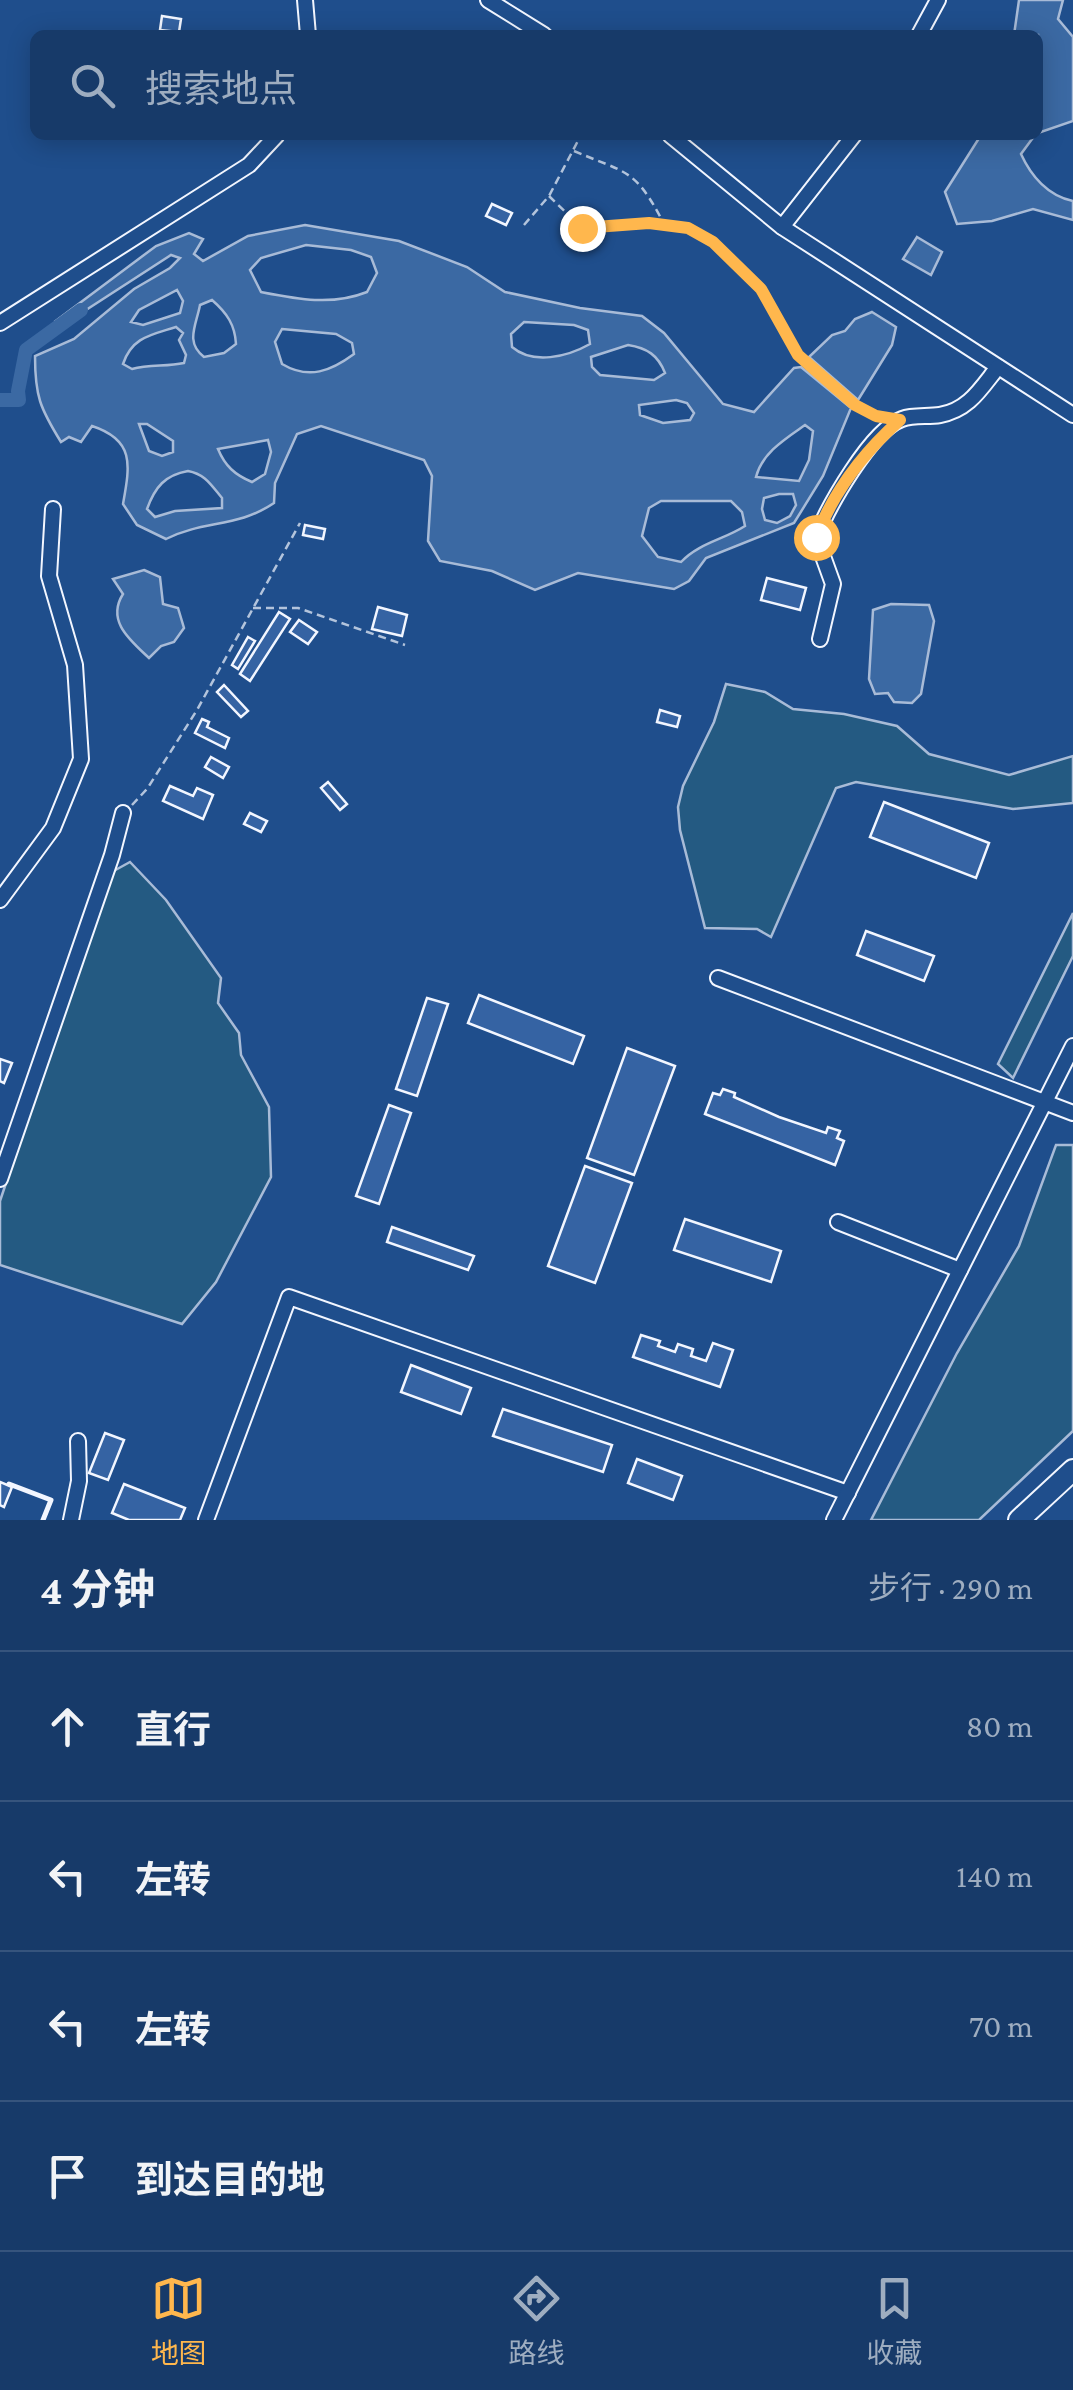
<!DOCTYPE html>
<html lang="zh">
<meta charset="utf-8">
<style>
body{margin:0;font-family:"Crimson Pro","Noto Sans SC",serif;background:#20416f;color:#f1f3f6}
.stop{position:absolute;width:30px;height:30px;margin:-22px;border:8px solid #ffb74d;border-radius:50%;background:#fff}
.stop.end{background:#ffb74d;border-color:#fff;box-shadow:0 2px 10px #0008}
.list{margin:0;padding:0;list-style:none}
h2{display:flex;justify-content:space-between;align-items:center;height:130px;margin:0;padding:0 40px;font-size:42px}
h2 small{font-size:32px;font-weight:400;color:#9eadc0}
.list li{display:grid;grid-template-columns:65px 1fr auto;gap:30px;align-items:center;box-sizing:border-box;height:150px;padding:0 40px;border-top:2px solid #36547d}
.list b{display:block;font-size:38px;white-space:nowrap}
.list em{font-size:32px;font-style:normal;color:#9eadc0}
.icon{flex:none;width:55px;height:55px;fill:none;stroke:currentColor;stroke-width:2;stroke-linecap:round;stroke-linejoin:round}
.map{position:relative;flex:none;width:1073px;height:1520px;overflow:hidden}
.search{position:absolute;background:#173a69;box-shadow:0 5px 25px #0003;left:30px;right:30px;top:30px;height:110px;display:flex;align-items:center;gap:25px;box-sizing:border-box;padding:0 35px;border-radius:15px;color:#9eadc0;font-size:38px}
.sheet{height:730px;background:#173a69}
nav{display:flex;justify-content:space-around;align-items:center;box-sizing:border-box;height:140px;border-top:2px solid #36547d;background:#173a69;font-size:28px;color:#9eadc0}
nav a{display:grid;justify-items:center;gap:5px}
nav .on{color:#ffb74d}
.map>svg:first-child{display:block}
</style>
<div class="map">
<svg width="1073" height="1520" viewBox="0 0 1073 1520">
<rect width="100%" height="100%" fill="#1f4e8c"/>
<!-- green -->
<g fill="#245a82" stroke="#a8bbd7" stroke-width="2.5">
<path d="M726,684L765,692L793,709L844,714L897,726L929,754L1009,775L1073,756V803L1013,809L856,782L836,788L771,937L757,929L705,928L680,830L678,807L683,786L714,722Z"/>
<path d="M130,862L166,900L221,978L218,1003L239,1033L241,1055L269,1107L271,1177L216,1282L182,1324L0,1265V1201L110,873Z"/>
<path d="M1073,913V956L1013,1078L998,1064Z"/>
<path d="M1056,1145H1073V1431L979,1520H871L957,1353L1019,1246Z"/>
</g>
<!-- water -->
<g fill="#3b69a3" stroke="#a8bbd7" stroke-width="2.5" fill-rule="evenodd">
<path d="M1019,0H1063L1058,19L1073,37V121L1038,133V35H1014Z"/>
<path d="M981,135H1035L1021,154C1031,176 1048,196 1073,201V220L1033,209L992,221L957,224L945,192Z"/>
<path d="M305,225L399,241L467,267L505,292L580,308L642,316L664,333L723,404L754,412L794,368L801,367L851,408L823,476L794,523L706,558L689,581L674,589L578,573L535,590L492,571L440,561L428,541L432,476L424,460L321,426L297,434L275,483L274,503C237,528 204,520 166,539L137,525L123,504C130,465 135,440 92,426L81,442L69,437L61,442C40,408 35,396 35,356L74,339L134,289L170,268L180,258L171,255L69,321L57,320L156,246L189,233L203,239L194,254L203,261L248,236ZM306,245L351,250L371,257L377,273L367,292C332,306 297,299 261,292L250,270L261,258ZM177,290L183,301L180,313L143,325L131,322L139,310ZM212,300C227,313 235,325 236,344L224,353L204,357C185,342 196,326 200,305ZM524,322L574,325L588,330L590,344C567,357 533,365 512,347L511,334ZM176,327L183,333L179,340L186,355L184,363C166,367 150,364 132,369L123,364C132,337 151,335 176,327ZM282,329L336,334L352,343L354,354C331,371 309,380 282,364L275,342ZM628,345C647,348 658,355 665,373L654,380L600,375L592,367L591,357ZM676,400L687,403L694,413L690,420L663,423L640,415L639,405ZM139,424H147L173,441V452L162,456L149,451ZM805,425L813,431L809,460L799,481L756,477C762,453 785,439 805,425ZM268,440L271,452L265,474L252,482C235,475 225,466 218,449ZM188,471C205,474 211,485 222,498V508L175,511L155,517L147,509C155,487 165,475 188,471ZM779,494H793L796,505L790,516L777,523L765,520L762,509L764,498ZM661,501H731L742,512L745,526C723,540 699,543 681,562L658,557L642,536L649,508Z"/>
<path d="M917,237L942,252L931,275L903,259Z"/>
<path d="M872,312L896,327L892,345L858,400L809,357L832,335L845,331L855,319Z"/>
<path d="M144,570L160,577L163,604L178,608L184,628L174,642L161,646L149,658C130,640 106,621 123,594L113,579Z"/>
<path d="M891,604L929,605L934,621L921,694L912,703L894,702L888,693L875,694L869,679L873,610Z"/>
</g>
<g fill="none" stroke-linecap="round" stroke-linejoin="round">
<!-- canal -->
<path stroke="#3b69a3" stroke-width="14" d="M0,400H19L18,391L26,350L81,310"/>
</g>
<!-- building -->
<g fill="#3563a3" stroke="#f2f6ff" stroke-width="2.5">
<path d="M162,16L181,19L179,32L160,30Z"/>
<path d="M492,204L512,213L506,225L486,216Z"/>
<path d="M305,525L325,529L323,539L303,535Z"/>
<path d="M767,578L806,588L800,610L761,600Z"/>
<path d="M378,607L407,615L402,636L372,629Z"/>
<path d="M279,612L290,619L250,681L240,674Z"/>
<path d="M299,620L317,632L308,644L290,632Z"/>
<path d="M248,637L255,641L238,669L232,665Z"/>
<path d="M224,685L248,711L241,717L217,692Z"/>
<path d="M660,710L680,716L677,727L657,722Z"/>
<path d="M202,719L209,722L207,727L229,738L225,748L195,733Z"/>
<path d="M211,757L229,767L223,778L205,767Z"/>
<path d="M328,782L347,804L340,810L321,788Z"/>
<path d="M170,786L193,796L197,788L213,795L203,819L163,801Z"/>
<path d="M884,802L989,843L976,878L870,837Z"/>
<path d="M250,813L267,821L261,832L244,824Z"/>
<path d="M866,931L934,956L924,981L857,955Z"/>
<path d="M479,995L584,1036L573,1064L468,1023Z"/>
<path d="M427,998L448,1004L417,1096L396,1089Z"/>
<path d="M627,1048L675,1066L634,1175L587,1158Z"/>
<path d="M0,1059L12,1063L4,1083L0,1081Z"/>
<path d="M723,1089L735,1093L734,1097L779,1117L826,1133L828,1127L840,1131L837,1138L844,1141L835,1165L705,1114L713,1093L720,1095Z"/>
<path d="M389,1105L411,1113L379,1204L356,1196Z"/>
<path d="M585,1166L632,1183L595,1283L548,1266Z"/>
<path d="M685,1219L781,1251L771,1282L674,1250Z"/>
<path d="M392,1227L474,1256L468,1270L387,1242Z"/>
<path d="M641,1335L660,1341L658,1346L675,1352L678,1344L693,1349L691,1356L706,1361L713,1343L733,1350L720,1387L633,1357Z"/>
<path d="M411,1365L471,1388L461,1414L401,1392Z"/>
<path d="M503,1409L612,1445L603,1472L493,1436Z"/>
<path d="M105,1433L124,1440L108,1480L89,1473Z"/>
<path d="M637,1459L682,1476L673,1500L628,1483Z"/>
<path d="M0,1482L12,1487L4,1507L0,1505Z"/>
<path d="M124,1484L185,1508L180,1520H129L112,1513Z"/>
</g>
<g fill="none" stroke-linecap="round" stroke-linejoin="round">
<!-- minor casing -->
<g stroke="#f2f6ff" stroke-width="18">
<g id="minor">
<path d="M305,0L308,35"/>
<path d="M488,0L544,35"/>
<path d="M919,35L938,0"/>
<path d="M670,135L782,227L1073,415"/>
<path d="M782,227L854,135"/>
<path d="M0,323L249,165L277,135"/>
<path d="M820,639L833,584L816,537C828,507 871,430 902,419C913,415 928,417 940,415C969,410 981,388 998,367"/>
<path d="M0,900L53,828L81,759L75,665L49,576L53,509"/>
<path d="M718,978L1073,1113"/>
<path d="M0,1179L112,855L123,813"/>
<path d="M838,1222L960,1270"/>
<path d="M71,1520L79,1481L78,1441"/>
<path d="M206,1520L289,1297L848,1493"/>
<path d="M834,1520L1073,1046"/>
</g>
</g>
<!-- highway casing -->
<g stroke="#f2f6ff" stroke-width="24">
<path id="highway" d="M1019,1520L1073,1470"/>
</g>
<!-- path -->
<g stroke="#b3c4dc" stroke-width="2.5" stroke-dasharray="8 5" stroke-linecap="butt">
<path d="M574,151C628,174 635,168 664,224"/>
<path d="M549,196L582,228L649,223L687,228L713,242L761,289L798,355L855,405L878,417"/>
<path d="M524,225L549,196L581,135"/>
<path d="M253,608H298L405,645"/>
<path d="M132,805L147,789L197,710L300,523"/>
</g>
<!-- minor -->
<use href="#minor" stroke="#1f4e8c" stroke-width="14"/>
<!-- highway -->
<use href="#highway" stroke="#1f4e8c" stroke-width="20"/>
<!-- wall -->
<path stroke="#f2f6ff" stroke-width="5" d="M9,1484L51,1500L43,1520"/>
</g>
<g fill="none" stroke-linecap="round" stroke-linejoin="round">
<!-- route -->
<path stroke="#ffb74d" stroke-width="12" d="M582,228L649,223L688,228L713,242L761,289L798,355L855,405L876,416L900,420C863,453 834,491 816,537"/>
</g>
</svg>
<div class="stop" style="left:816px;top:537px"></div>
<div class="stop end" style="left:582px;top:228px"></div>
<div class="search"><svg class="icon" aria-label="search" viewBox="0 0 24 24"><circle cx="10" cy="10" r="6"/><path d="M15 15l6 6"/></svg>搜索地点</div>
</div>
<section class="sheet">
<h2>4 分钟<small>步行 · 290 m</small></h2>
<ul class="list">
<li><svg class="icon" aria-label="ahead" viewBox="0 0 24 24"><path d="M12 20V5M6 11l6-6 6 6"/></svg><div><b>直行</b></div><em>80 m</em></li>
<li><svg class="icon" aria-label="left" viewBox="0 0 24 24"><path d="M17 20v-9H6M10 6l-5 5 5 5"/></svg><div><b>左转</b></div><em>140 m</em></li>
<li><svg class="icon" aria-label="left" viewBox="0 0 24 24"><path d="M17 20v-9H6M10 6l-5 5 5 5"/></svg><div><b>左转</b></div><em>70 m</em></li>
<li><svg class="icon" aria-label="arrive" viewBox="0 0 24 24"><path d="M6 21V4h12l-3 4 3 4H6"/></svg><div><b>到达目的地</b></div></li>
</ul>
</section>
<nav>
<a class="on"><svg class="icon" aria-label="map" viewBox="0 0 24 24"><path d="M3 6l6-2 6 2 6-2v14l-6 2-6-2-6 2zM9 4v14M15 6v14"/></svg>地图</a>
<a><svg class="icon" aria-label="directions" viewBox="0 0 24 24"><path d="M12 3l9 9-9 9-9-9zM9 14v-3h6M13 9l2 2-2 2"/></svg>路线</a>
<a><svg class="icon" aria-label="saved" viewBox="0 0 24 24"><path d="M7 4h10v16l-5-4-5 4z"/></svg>收藏</a>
</nav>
